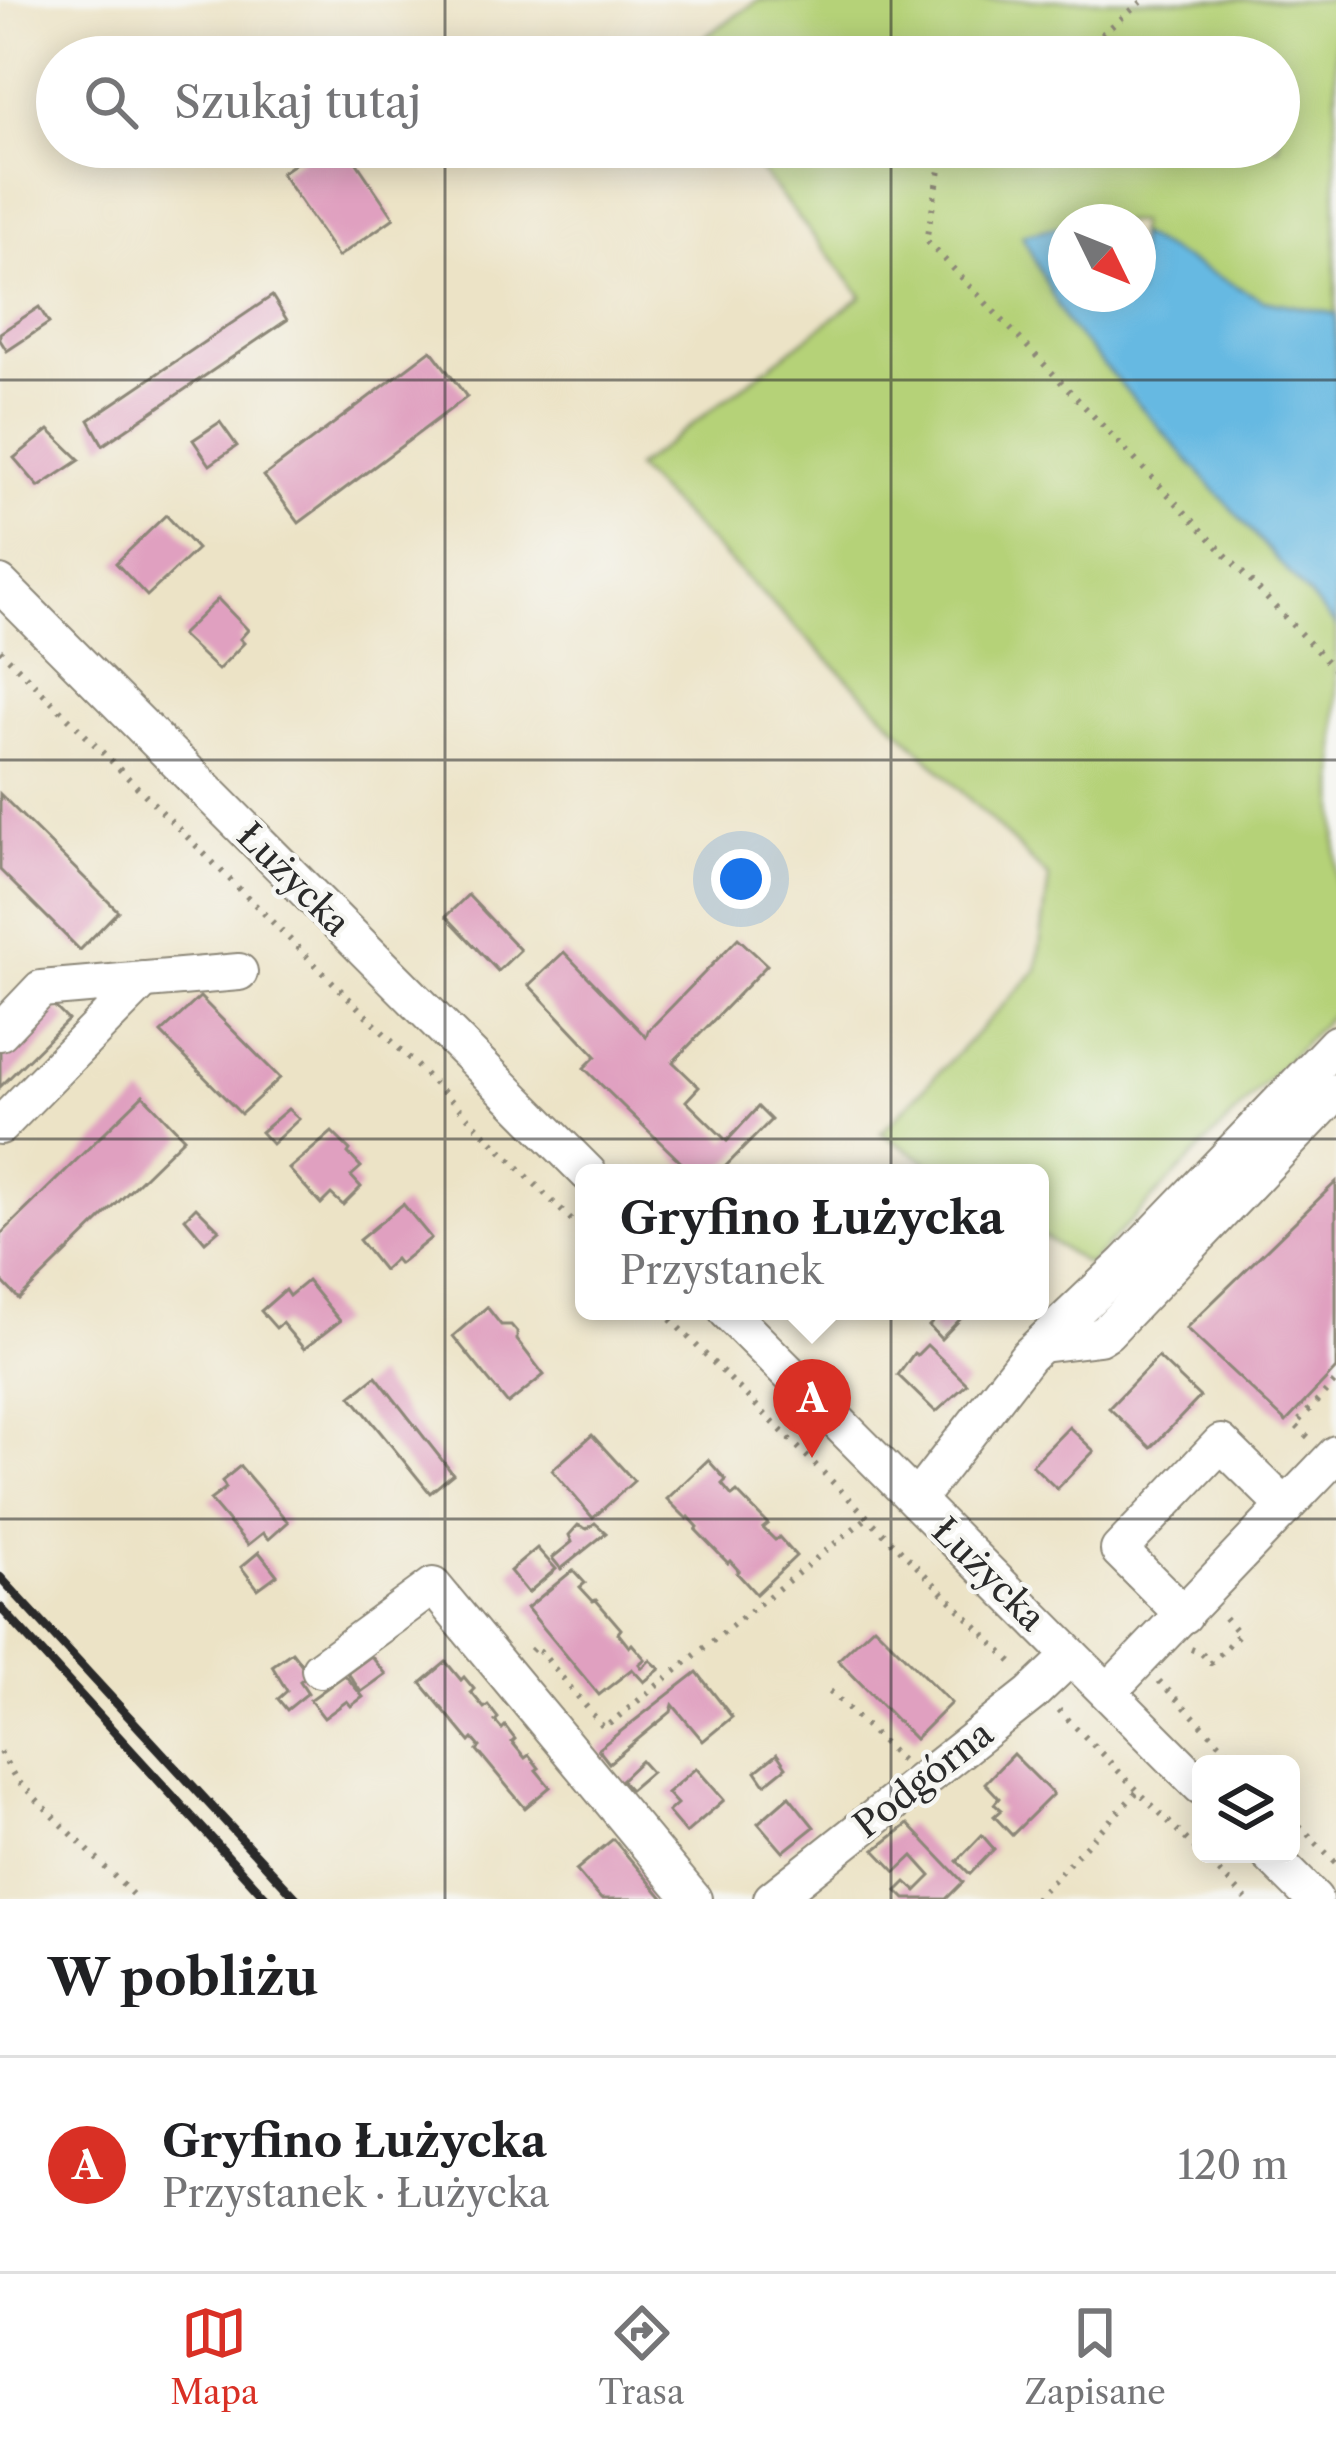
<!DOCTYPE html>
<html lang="pl">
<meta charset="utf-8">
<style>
body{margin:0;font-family:"Libre Caslon Text",serif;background:#f2f2f2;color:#202124}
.controls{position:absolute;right:36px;bottom:36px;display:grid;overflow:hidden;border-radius:18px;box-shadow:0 6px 30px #0003}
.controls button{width:108px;height:108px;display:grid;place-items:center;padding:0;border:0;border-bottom:3px solid #e0e0e0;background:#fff;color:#202124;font:60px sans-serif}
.compass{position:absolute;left:1048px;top:204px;width:108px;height:108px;border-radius:50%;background:#fff;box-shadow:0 6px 30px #0003;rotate:133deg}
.you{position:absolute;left:741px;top:879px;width:42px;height:42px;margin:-30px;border:9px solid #fff;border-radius:50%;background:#1a73e8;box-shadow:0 0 0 18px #1a73e833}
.badge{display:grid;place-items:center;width:78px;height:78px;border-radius:50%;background:#d93025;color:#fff;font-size:39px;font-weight:700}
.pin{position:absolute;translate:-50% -99px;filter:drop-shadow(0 3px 6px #0008)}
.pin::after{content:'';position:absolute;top:63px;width:42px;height:36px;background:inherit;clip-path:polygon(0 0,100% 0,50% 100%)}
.popup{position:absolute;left:575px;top:1164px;width:474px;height:156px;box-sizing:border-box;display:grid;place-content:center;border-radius:18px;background:#fff;filter:drop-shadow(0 3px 9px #0005);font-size:39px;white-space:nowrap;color:#757577}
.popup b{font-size:45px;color:#202124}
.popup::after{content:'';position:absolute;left:50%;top:100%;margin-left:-24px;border:24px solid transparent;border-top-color:#fff}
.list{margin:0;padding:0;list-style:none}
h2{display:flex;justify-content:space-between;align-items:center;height:156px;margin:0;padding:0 48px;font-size:51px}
h2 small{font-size:39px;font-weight:400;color:#757577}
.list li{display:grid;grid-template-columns:78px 1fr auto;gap:36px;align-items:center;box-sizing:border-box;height:216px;padding:0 48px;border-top:3px solid #e0e0e0}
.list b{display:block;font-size:45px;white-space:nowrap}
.list p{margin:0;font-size:39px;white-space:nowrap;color:#757577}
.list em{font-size:39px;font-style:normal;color:#757577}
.icon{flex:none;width:66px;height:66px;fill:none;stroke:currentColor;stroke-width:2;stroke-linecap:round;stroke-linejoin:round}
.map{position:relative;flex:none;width:1336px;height:1899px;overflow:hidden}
.search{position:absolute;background:#fff;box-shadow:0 6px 30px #0003;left:36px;right:36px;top:36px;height:132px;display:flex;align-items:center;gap:30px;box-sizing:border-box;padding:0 42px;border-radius:66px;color:#757577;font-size:45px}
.sheet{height:372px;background:#fff}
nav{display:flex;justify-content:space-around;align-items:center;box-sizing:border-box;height:168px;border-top:3px solid #e0e0e0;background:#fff;font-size:33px;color:#757577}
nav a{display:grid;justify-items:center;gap:6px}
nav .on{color:#d93025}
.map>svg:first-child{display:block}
</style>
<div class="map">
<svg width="1336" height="1899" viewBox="0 0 1336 1899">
<rect width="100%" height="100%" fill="#f6f6f2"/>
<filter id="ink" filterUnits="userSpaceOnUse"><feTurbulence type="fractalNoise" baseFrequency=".00833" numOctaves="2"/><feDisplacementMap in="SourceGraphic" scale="24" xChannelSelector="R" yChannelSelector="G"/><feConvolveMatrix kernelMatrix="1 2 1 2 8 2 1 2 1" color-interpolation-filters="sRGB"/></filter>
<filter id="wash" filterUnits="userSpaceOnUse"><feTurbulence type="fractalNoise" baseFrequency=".004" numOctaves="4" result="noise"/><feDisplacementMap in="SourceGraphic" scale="48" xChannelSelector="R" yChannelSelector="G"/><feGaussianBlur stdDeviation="2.7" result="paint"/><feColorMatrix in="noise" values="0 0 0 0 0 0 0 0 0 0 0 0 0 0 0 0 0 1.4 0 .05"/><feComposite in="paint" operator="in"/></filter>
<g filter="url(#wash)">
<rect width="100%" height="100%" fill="#ece3c6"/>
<!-- green -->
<path fill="#b5d278" stroke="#707e52" stroke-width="3" fill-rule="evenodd" d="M759,0H1336V1010L1088,1265L1040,1234V1173H944L881,1133L1037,970L1049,878L635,468L862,296L741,147H1279V57H675ZM1066,222H1138V294H1066Z"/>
<!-- water -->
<path fill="#66b9e2" stroke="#487286" stroke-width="3" d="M1066,225V294H1138V235L1263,300L1336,314V626L1067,324L1022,235Z"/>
<g id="blocks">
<!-- building -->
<g fill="#e0a0c0">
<path d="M319,147H346L394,218L338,257L281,173Z"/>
<path d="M272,296L287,320L103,445L89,420Z"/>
<path d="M39,307L49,323L7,351L0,340V333Z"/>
<path d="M431,350L467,397L299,523L264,476Z"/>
<path d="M220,422L237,446L210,465L193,440Z"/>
<path d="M49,430L80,460L39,487L14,458Z"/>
<path d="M166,515L197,549L147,596L116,563Z"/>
<path d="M218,599L248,630L240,639L244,643L218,670L181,635Z"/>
<path d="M0,794L118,911L80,950L0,870Z"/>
<path d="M468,895L520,950L498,971L446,916Z"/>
<path d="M738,938L767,965L673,1062L699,1087L686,1101L727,1141L758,1107L771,1120L719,1173H692L584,1068L596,1056L529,985L564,952L646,1037L648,1031Z"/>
<path d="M200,997L280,1078L241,1114L161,1033Z"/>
<path d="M48,1000L68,1020L0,1087V1047Z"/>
<path d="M143,1095L184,1138L19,1299L0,1279V1235Z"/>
<path d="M288,1109L299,1119L272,1144L261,1132Z"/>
<path d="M332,1132L350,1150L348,1153L361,1167L351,1176L361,1187L343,1205L331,1194L321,1204L289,1169Z"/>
<path d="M1336,1182V1369L1286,1422L1186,1328Z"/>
<path d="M403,1204L431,1238L399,1264L395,1259L383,1270L359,1240Z"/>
<path d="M196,1207L219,1230L205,1242L185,1218Z"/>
<path d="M307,1281L340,1321L304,1349L282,1323L276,1328L261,1311L285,1290L289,1296Z"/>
<path d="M487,1307L501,1325H511L517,1332V1340L544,1375L508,1404L453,1336Z"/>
<path d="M943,1311H968L941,1339L929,1326Z"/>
<path d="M927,1345L967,1384L936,1412L898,1375L914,1353L917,1355Z"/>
<path d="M1158,1357L1200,1397L1151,1448L1109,1408Z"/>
<path d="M376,1376L453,1474L430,1493L351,1396Z"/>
<path d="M1069,1427L1094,1451L1057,1489L1032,1465Z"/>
<path d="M592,1435L634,1481L593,1518L552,1470Z"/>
<path d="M708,1460L726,1480L722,1484L732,1496L737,1492L768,1524L763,1528L775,1540L779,1537L796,1556L756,1594L737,1573L739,1571L730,1561L728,1563L696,1530L698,1527L689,1517L687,1519L667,1499Z"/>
<path d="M240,1466L288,1522L269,1539L263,1533L248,1545L210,1500L226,1488L222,1481Z"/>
<path d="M595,1523L606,1533L561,1569L552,1558L572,1542L569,1535L578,1525L587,1529Z"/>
<path d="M537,1548L556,1569L528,1593L510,1571Z"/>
<path d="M259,1552L277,1575L258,1589L241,1567Z"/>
<path d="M573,1570L585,1583L580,1587L593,1601L596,1600L621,1629L618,1633L629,1647L632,1644L645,1659L639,1664L642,1668L650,1660L660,1669L644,1682L632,1669L599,1695L527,1608Z"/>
<path d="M874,1626L951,1703L915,1739L838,1660Z"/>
<path d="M292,1652L309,1674L300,1681L308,1693L287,1710L278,1699L287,1691L272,1666Z"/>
<path d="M371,1656L386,1674L361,1692L348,1673Z"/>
<path d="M446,1662L461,1680L464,1677L474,1689L471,1692L484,1708L488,1705L498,1718L495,1721L502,1729L505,1726L515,1739L512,1742L525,1758L529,1755L539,1768L536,1770L550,1787L525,1808L477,1750L480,1747L473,1739L470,1742L421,1683Z"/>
<path d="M697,1672L732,1717L703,1741L673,1705L671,1712L609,1763L598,1749Z"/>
<path d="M345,1675L363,1697L351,1706L347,1701L324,1718L310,1700Z"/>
<path d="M777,1754L786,1767L765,1784L756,1771Z"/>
<path d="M1013,1754L1053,1794L1012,1835L994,1816L1001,1810L994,1804L999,1798L985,1783Z"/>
<path d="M641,1761L651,1772L630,1790L621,1780Z"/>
<path d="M696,1768L724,1800L686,1833L668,1812L677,1804L667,1793Z"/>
<path d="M789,1796L814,1827L783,1852L758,1823Z"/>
<path d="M908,1824L963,1882L946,1899H905L897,1891L906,1882L916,1891L931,1876L913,1856L896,1872L875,1850Z"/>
<path d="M982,1835L994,1849L970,1874L957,1861Z"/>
<path d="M613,1839L664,1899H601L576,1870Z"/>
</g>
</g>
</g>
<g filter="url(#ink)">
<use href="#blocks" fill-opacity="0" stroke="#8c8778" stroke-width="3"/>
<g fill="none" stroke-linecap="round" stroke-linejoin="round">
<!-- minor casing -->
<g stroke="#8c8778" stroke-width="40">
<g id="minor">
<path d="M0,584L588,1173"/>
<path d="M0,1032L41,989L239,972"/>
<path d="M0,1126L144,980"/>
<path d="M727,1311L1201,1786"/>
<path d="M1041,1344L1099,1337L1107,1332L1336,1092"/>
<path d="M916,1500L1028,1356L1126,1263L1336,1044"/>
<path d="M1184,1615L1119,1550L1221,1443L1286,1507"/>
<path d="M320,1669L433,1586L693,1899"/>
<path d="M1108,1692L1336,1454"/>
<path d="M1269,1854L1314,1899"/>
<path d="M772,1899L1031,1694L1071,1656"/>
</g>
</g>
<!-- path -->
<g stroke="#8c8778" stroke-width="6" stroke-dasharray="3 9" stroke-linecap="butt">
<path d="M1074,57L1144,0"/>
<path d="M964,147L941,165L926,240L1336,671"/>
<path d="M0,650L584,1233"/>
<path d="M662,1311L1015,1665"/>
<path d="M1308,1437L1295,1425L1336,1381"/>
<path d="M1191,1649L1201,1653L1211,1663L1239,1634L1224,1617"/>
<path d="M531,1651L536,1646L604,1728L868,1517"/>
<path d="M1159,1681L1240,1764"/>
<path d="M830,1691L901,1760"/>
<path d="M1059,1710L1138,1791"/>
<path d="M0,1752L16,1779L137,1899"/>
<path d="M1291,1817L1336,1863"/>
<path d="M1035,1899L1138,1791L1246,1899"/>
</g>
<!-- minor -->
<use href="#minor" stroke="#fff" stroke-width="36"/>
<!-- rail -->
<g stroke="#2b2b2b" stroke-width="9">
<path d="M0,1577L297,1899"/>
<path d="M0,1607L267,1899"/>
</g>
</g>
</g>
<!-- grid -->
<path fill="none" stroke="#2b2b2b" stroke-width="3" stroke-opacity="0.55" d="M445,0V57M891,0V57M445,147V1899M891,147V1899M0,380H1336M0,760H1336M0,1139H1336M0,1519H1336"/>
<g text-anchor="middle" stroke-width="9" stroke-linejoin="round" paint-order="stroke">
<!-- street labels -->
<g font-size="36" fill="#2b2b2b" stroke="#f6f6f2">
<text transform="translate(294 879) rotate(45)" y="13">Łużycka</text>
<text transform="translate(989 1574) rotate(45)" y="13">Łużycka</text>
<text transform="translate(923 1779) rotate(-38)" y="13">Podgórna</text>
</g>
</g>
</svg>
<div class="controls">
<button><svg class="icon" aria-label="layers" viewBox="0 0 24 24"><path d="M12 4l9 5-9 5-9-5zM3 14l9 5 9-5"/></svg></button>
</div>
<svg class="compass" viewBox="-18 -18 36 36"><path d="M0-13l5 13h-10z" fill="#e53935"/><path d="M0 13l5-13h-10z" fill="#757577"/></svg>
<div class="you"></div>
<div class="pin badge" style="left:812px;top:1458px">A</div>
<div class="popup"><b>Gryfino Łużycka</b>Przystanek</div>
<div class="search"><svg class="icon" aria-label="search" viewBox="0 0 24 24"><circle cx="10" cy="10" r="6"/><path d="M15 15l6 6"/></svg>Szukaj tutaj</div>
</div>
<section class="sheet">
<h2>W pobliżu<small></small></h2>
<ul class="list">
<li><span class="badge">A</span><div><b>Gryfino Łużycka</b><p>Przystanek · Łużycka</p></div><em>120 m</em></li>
</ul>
</section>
<nav>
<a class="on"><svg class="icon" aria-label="map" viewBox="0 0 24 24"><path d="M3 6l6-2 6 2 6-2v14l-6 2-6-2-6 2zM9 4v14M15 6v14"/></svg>Mapa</a>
<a><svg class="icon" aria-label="directions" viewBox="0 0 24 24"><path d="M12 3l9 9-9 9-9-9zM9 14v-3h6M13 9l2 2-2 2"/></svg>Trasa</a>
<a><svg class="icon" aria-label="saved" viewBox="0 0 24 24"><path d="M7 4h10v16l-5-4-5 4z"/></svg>Zapisane</a>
</nav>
